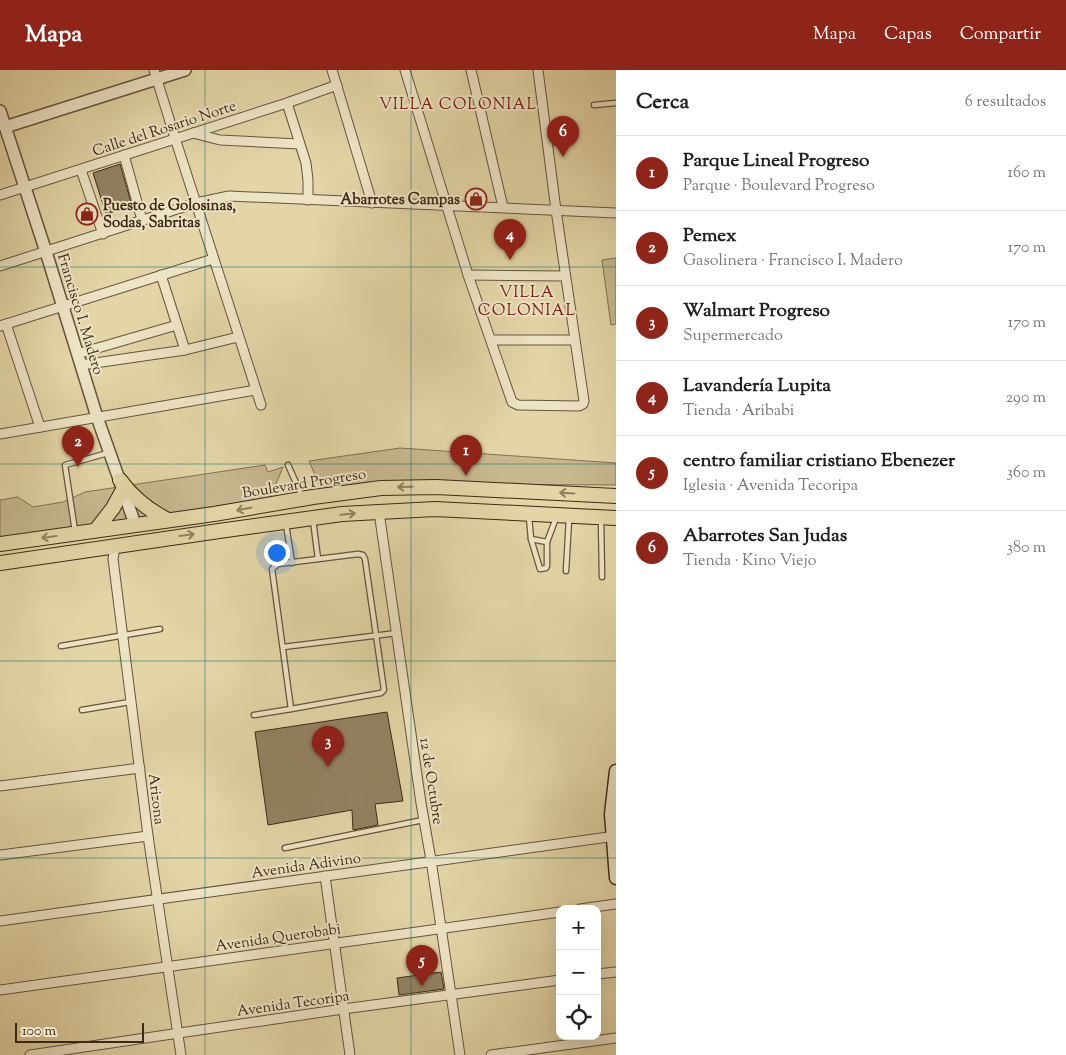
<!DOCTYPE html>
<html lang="es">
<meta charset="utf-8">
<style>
body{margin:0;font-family:"Sorts Mill Goudy",serif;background:#f2f2f2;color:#222}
.controls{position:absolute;right:15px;bottom:15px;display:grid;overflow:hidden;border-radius:10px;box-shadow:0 5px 20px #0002}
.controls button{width:45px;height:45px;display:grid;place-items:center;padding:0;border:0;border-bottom:1px solid #e0e0e0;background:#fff;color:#222;font:25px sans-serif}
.scale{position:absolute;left:15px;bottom:12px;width:129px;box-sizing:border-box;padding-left:5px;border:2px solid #3d2917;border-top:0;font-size:14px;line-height:18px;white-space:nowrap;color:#3d2917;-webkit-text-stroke:4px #ede4c5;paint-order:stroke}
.you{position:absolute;left:276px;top:482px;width:18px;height:18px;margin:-12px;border:4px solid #fff;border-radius:50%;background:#1a73e8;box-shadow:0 0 0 8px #1a73e833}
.badge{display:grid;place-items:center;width:32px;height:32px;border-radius:50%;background:#8f2418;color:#fff;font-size:16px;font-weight:700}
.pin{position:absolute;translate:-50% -41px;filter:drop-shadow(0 1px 2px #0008)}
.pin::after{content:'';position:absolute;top:26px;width:18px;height:15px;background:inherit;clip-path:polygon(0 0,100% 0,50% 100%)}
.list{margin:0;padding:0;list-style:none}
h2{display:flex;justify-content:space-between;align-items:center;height:65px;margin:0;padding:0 20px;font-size:21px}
h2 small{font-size:16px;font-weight:400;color:#767676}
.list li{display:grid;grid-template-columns:32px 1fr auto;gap:15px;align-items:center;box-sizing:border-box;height:75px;padding:0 20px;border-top:1px solid #e0e0e0}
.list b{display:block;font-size:19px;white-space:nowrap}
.list p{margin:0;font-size:16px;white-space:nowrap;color:#767676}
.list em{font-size:16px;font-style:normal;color:#767676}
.icon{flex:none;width:28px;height:28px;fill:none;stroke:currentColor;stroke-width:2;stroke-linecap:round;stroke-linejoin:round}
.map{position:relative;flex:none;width:616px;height:985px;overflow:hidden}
header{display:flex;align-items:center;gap:30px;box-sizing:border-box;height:70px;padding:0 25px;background:#8f2418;color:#fff}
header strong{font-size:24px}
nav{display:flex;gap:28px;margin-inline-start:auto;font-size:18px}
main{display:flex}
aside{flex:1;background:#fff}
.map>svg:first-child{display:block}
</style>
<header>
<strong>Mapa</strong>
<nav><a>Mapa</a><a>Capas</a><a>Compartir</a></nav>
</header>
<main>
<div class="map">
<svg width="616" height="985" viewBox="0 0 616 985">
<rect width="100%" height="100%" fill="#e3d5a6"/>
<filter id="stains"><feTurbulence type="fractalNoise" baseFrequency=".004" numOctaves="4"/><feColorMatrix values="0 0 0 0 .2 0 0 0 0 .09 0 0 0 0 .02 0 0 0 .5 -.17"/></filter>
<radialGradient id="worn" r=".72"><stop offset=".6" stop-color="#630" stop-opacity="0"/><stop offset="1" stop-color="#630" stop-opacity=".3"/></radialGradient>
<!-- green -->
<g fill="#c7b88e" stroke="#827052">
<path d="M616,188V254L611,255L602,190Z"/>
<path d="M400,378L616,393V415L433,414L322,421L309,391Z"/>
<path d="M265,395L268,402L283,397L268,433L0,471V430L18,427L33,437L63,432L85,422Z"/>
</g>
<!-- building -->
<g fill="#938261" stroke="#3d2917">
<path d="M120,94L132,136L106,144L93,103Z"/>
<path d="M387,642L403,731L375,734L378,755L353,760L352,740L268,755L255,662Z"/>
<path d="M441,902L444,919L399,925L397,908Z"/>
</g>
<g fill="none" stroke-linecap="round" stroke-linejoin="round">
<!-- service casing -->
<g stroke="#66543b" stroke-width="7">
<g id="service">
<path d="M594,35L616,33"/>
<path d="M288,395L302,426"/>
<path d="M529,447L531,469L540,499L546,498L547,496V472L556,448"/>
<path d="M601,449L602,507"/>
<path d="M313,450L318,489"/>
<path d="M286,454L292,493"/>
<path d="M75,461L65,395L108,383"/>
<path d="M531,469L547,472"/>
<path d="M358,484L363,485L365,489L384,620L381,623L291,639L272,499L278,494Z"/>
<path d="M566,501L569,449"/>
<path d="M61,576L160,559"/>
<path d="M283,577L397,563"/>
<path d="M82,640L130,632"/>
<path d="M254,645L291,639"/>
<path d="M285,778L423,750"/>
</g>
</g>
<!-- minor casing -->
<g stroke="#66543b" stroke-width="11">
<g id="minor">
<path d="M154,0L175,68L261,335"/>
<path d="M332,0L372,133"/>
<path d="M405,0L468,205L512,332L518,335L579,336L583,334L584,331L556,140L538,0"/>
<path d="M471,0L503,137"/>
<path d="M287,33L306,93L308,110V130"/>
<path d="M193,63L220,70L299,74"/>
<path d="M124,85L142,150"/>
<path d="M81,100L103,164"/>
<path d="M0,125L287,33L337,15"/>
<path d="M0,196L196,133L229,126L616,143"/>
<path d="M161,205L185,280"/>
<path d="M468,205L565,206"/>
<path d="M6,254L40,357"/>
<path d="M0,256L213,189"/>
<path d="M491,270H575"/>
<path d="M77,284L177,255"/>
<path d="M81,295L185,280L238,267"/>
<path d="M0,364L256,320"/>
<path d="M379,442L421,733L431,790L460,985"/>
<path d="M115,477L113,489L148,766L181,985"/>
<path d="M0,716L140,698"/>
<path d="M0,785L148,766"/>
<path d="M325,806L350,985"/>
<path d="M580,839L616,834"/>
<path d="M0,851L616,766"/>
<path d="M597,904L616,902"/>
<path d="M0,920L560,842"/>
<path d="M30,985L343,939L560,910"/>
<path d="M491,985L616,968"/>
</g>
</g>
<!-- tertiary casing -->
<g stroke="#66543b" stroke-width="14">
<g id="tertiary">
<path d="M0,41L46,182L97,347L135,454"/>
<path d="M5,57L185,0"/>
</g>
</g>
<!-- secondary casing -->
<g stroke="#3d2917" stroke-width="15">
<path id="secondary" d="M616,701L611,744L616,808"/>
</g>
<!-- primary casing -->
<g stroke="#3d2917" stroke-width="16">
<g id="primary">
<path d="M120,410C133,428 148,440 168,450"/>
<path d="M96,460L113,438L123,420"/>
<path d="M0,474L214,444L313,427L381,418L436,417L616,426"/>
<path d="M0,493L226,460L342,444L379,442L435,439L616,448"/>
</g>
</g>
<!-- service -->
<use href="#service" stroke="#ede4c5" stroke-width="4.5"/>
<!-- minor -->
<use href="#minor" stroke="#ede4c5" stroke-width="9"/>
<!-- tertiary -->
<use href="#tertiary" stroke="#ede4c5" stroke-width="11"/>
<!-- secondary -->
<use href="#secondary" stroke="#ede4c5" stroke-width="12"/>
<!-- primary -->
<use href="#primary" stroke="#e3d5a6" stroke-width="14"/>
</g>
<!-- one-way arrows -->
<defs><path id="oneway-shaft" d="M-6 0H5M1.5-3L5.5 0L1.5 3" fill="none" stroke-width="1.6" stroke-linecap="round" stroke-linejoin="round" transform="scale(1.25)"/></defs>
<g stroke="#907f5e">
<use href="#oneway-shaft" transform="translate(405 417) rotate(179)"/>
<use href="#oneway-shaft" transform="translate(567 423) rotate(-177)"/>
<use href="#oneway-shaft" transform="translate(244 439) rotate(169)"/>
<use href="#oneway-shaft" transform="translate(348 444) rotate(-5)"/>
<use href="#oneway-shaft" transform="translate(187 465) rotate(-8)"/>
<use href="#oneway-shaft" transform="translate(49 467) rotate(172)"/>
</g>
<!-- grid -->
<path fill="none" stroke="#0f766e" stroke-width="1" stroke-opacity="0.55" d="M205,0V985M411,0V985M0,197H616M0,394H616M0,591H616M0,788H616"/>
<!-- icons -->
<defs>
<g id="shop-ring" transform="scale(1.125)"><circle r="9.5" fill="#ede4c5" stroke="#8f2418" stroke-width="1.5"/><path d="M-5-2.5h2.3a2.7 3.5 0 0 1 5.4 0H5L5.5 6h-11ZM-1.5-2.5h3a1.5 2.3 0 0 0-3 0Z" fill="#8f2418"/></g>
</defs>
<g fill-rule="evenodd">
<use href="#shop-ring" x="476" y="129"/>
<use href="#shop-ring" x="87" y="144"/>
</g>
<g text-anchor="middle" stroke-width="4" stroke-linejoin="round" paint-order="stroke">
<!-- street labels -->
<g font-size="15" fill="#3d2917" stroke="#ede4c5">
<text transform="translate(164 58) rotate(-18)" y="5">Calle del Rosario Norte</text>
<text transform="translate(81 244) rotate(73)" y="5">Francisco I. Madero</text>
<text transform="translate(304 413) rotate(-9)" y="5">Boulevard Progreso</text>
<text transform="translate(432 711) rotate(81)" y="5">12 de Octubre</text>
<text transform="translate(157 729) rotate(83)" y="5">Arizona</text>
<text transform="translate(306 795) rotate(-8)" y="5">Avenida Adivino</text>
<text transform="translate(278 867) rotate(-8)" y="5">Avenida Querobabi</text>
<text transform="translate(293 933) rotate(-8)" y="5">Avenida Tecoripa</text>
</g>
<!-- poi labels -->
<g font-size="15" font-weight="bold" fill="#3d2917" stroke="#ede4c5" text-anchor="end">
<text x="460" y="134">Abarrotes Campas</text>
<text x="103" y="140" text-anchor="start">Puesto de Golosinas,<tspan x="103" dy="17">Sodas, Sabritas</tspan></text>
</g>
<!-- neighbourhood labels -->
<g font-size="16" letter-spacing="1" fill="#7a1f14" stroke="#ede4c5">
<text x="458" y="39">VILLA COLONIAL</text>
<text x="527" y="227">VILLA<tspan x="527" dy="18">COLONIAL</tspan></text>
</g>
</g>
<rect width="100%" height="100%" filter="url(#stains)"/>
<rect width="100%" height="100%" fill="url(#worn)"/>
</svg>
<div class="controls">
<button>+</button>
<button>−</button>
<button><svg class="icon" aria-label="locate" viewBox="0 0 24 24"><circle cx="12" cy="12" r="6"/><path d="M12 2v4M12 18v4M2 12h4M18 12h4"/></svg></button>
</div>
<div class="scale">100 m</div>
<div class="you"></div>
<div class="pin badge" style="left:466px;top:406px">1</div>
<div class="pin badge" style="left:78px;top:397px">2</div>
<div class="pin badge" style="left:328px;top:697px">3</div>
<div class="pin badge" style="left:510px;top:190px">4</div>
<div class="pin badge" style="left:422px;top:916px">5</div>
<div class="pin badge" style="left:563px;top:87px">6</div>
</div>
<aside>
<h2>Cerca<small>6 resultados</small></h2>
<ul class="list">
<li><span class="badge">1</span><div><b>Parque Lineal Progreso</b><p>Parque · Boulevard Progreso</p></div><em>160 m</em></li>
<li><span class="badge">2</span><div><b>Pemex</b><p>Gasolinera · Francisco I. Madero</p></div><em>170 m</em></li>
<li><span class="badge">3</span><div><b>Walmart Progreso</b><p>Supermercado</p></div><em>170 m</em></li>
<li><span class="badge">4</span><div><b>Lavandería Lupita</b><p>Tienda · Aribabi</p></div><em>290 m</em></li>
<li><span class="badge">5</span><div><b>centro familiar cristiano Ebenezer</b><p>Iglesia · Avenida Tecoripa</p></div><em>360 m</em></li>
<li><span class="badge">6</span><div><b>Abarrotes San Judas</b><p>Tienda · Kino Viejo</p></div><em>380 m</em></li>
</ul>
</aside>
</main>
